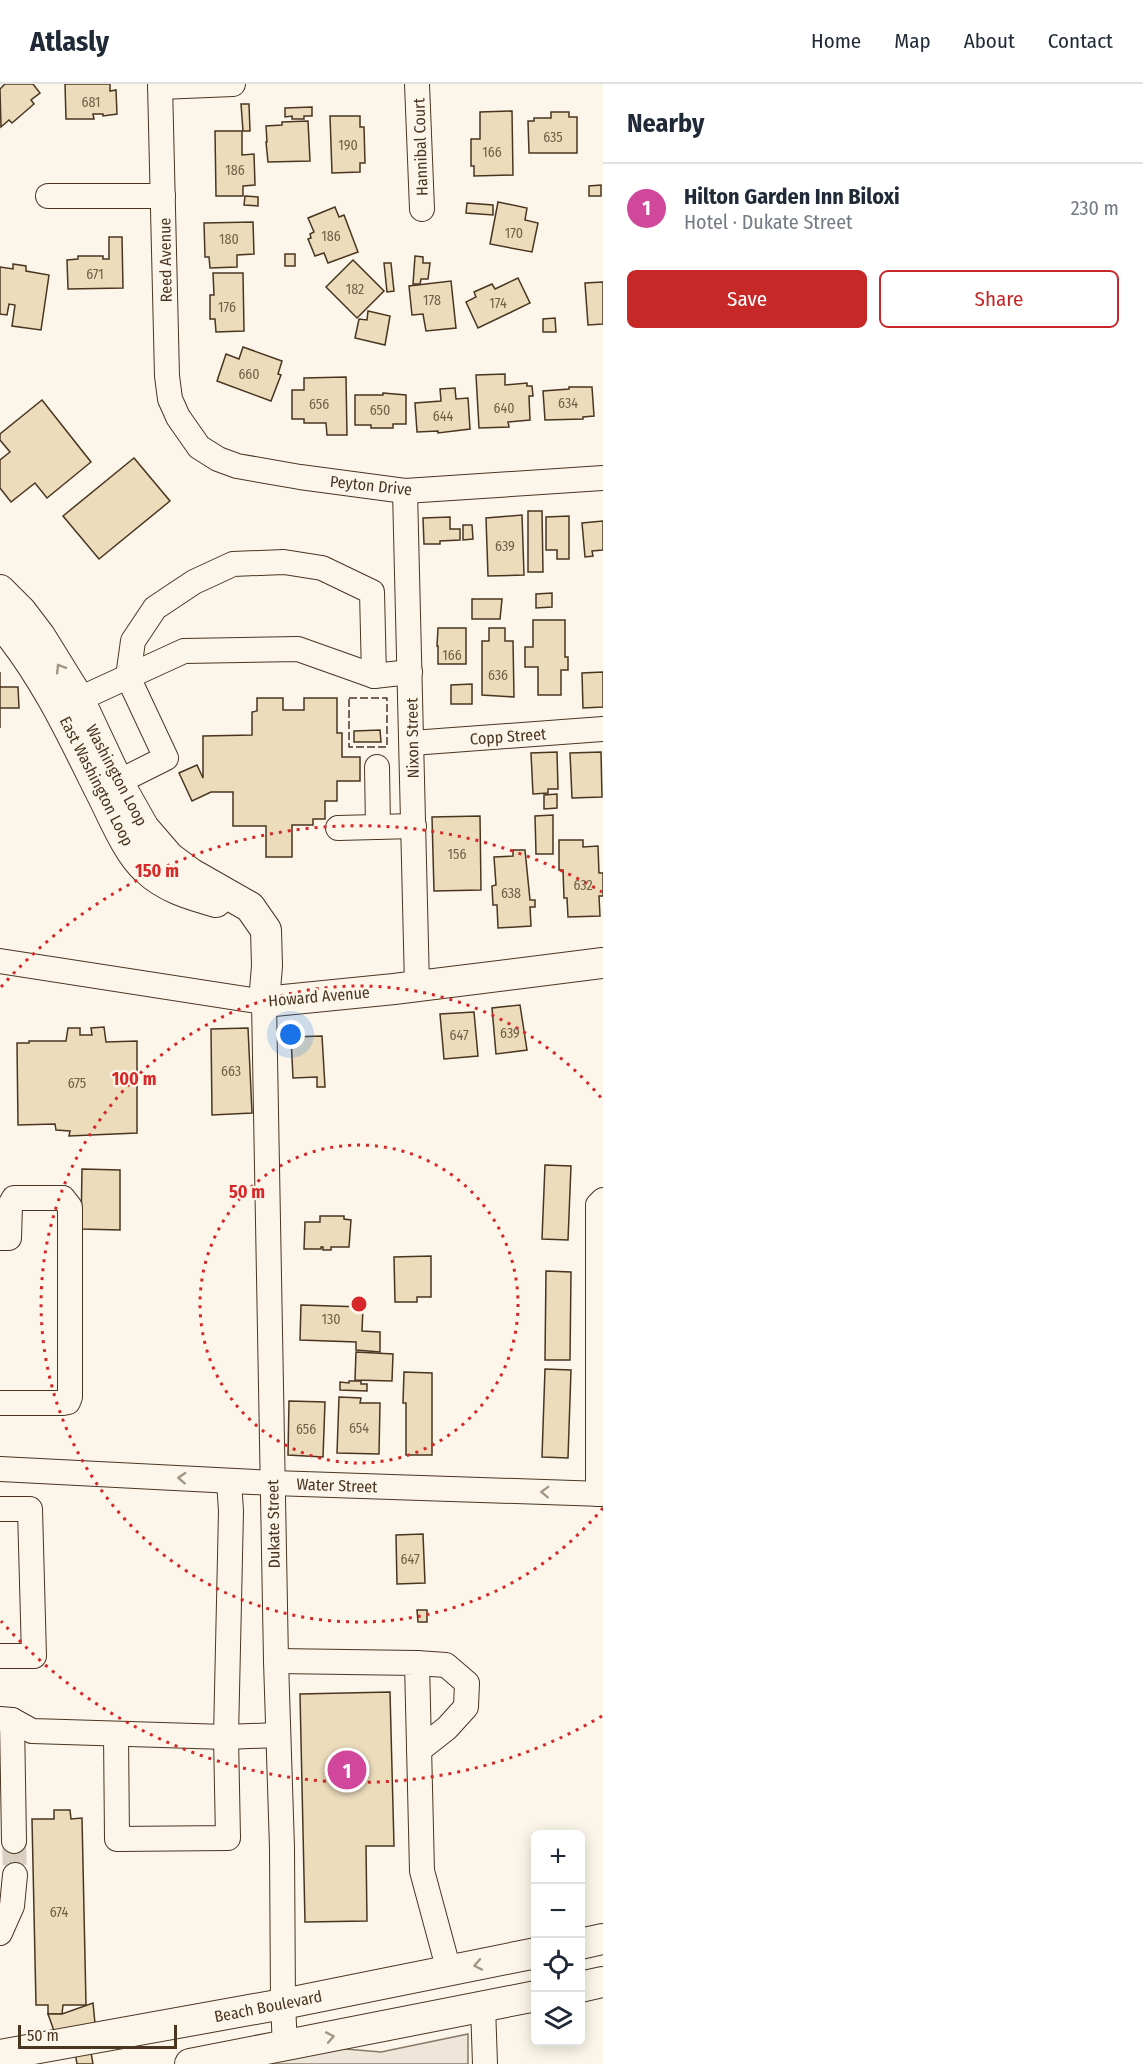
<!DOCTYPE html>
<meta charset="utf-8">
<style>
body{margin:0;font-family:"Fira Sans Condensed",sans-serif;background:#f2f2f3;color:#1f2937}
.controls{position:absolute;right:18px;bottom:18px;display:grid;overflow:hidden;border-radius:9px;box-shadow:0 3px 15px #0003}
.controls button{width:54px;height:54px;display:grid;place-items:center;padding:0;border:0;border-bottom:2px solid #e0e1e3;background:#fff;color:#1f2937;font:30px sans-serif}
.scale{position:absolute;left:18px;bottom:15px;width:159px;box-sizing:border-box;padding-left:6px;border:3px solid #4a3520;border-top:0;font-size:16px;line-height:21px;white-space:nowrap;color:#4a3520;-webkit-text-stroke:4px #fbf6e9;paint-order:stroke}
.you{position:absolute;left:291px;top:951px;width:21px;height:21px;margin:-15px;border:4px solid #fff;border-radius:50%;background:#1a73e8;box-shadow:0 0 0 9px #1a73e833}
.badge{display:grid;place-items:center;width:39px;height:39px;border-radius:50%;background:#c62828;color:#fff;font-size:20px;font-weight:700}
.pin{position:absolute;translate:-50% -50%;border:3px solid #fff;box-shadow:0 2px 6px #0006}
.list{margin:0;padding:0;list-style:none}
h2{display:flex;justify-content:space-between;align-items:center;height:78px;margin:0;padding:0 24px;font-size:26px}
h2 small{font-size:20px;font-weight:400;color:#747a83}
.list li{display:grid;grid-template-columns:39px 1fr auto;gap:18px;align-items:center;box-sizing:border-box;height:90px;padding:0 24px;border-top:2px solid #e0e1e3}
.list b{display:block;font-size:22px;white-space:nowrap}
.list p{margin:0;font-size:20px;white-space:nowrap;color:#747a83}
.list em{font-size:20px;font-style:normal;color:#747a83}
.actions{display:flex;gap:12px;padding:18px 24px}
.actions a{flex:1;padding:14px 0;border:2px solid #c62828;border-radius:9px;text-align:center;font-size:21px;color:#c62828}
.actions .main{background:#c62828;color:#fff}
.icon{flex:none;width:33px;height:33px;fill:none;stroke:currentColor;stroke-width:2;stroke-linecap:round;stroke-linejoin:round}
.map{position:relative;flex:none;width:603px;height:1980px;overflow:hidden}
header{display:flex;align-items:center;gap:36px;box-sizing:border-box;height:84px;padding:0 30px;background:#fff;border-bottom:2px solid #e0e1e3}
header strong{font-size:28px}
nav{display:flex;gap:33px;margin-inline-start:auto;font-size:21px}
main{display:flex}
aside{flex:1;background:#fff}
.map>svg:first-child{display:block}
</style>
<header>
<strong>Atlasly</strong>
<nav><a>Home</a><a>Map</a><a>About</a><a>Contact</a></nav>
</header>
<main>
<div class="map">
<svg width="603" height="1980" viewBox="0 0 603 1980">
<rect width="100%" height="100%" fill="#fbf6e9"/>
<!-- green -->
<path fill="#ede6d9" stroke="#887966" stroke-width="1.5" d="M468,1950V1980H250L333,1964L381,1968Z"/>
<!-- building -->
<g fill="#ecdcbc" stroke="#4a3520" stroke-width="1.5">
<path d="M5,0H33L40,9L31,16L34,20L12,39L9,36L1,43L0,5Z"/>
<path d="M65,0H110V7L116,6L117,30L103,32V30H93L94,35H66Z"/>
<path d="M241,20H249L250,47H243Z"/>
<path d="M312,23V32H304V35H292V32L285,33V24Z"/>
<path d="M512,27L513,91L474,92V82H471V55H480V28Z"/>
<path d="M551,28H569V33H577V69H529L528,37H534V34H551Z"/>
<path d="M330,32H360V43H364L365,79H360V88L332,89Z"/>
<path d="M308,37L310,77L268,78L266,58H267L266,42L282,41V38Z"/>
<path d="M215,47H242V71L254,70L255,101L243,102V112H216Z"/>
<path d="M601,101V112H589V102Z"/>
<path d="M245,112L258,113V122L244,121Z"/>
<path d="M498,118L527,124L525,136L538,139L532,168L490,160Z"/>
<path d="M467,119L493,121V131L466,129Z"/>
<path d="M335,123L339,133L344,131L358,168L328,179L324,169L315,172L308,155L311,154L310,150L314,148L308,134Z"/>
<path d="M253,138L254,170L237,171V183L210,184L209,173H205L204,139Z"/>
<path d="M109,153H122L123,204L68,205L67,176L78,175V172H103V175H109Z"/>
<rect x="285" y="170" width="10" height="12"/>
<path d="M415,172L423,173V179H430L428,195H421L420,200H413Z"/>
<path d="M353,176L384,207L357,234L326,203Z"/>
<path d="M384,179H391L394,207L387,208Z"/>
<path d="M13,180L26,182V187L49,191L41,246L12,242L15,221L9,220L7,231L0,230V183L13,185Z"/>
<path d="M213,189H243L244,247L216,248L215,235H210V211H214Z"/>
<path d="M518,194L530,219L478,244L466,218L476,213L474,208L492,200L495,205Z"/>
<path d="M451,197L456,244L426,247L423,230L412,231L409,202Z"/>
<path d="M603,198V240L588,241L585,199Z"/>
<path d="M368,227L390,232L385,261L355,254L359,235L367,236Z"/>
<path d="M555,234L556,248H543V235Z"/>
<path d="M243,263L282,277L278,290L281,291L271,317L217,297L226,270L239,275Z"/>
<path d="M505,290V301L527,299V302H532L533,312H529L530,336L508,338L509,343L479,344L476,291Z"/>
<path d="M346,293L347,351H327L326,339H304V335H292V306H304V294Z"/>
<path d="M569,303H592L594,332L583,333V335L545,336L543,307L569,305Z"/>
<path d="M455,304L456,315L468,314L470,345L438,349V347L417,348L415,319L441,317L440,305Z"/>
<path d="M383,309L406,311V340H393V344H371V341H355V311H383Z"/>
<path d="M42,316L91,378L47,414L35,399L11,418L0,404V376L10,368L0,356V350Z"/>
<path d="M134,374L170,417L99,475L63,432Z"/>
<path d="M528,427H542L543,488H528Z"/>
<path d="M522,431L524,491L488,492L486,434Z"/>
<path d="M569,432V475H557V466H546V433Z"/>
<path d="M450,433V445H460V456L440,457V460H424L423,434Z"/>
<path d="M603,437V466L592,467L593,472L585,473L582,439Z"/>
<path d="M463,441H472L473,455L463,456Z"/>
<path d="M552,509V523L536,524V510Z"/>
<path d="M472,515H502L500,535H472Z"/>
<path d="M533,536H565V573H568V586H561V611H538V583H525V563H533Z"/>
<path d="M438,544H466V580H438V562H437Z"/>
<path d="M489,544H505V557H513L514,613L482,611V557H489Z"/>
<path d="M0,588V603H18L19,624H0V644Z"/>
<path d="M603,588V623L583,624L582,589Z"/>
<path d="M472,600V620H451V601Z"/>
<path d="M257,614H283V626H304V614H337V649H342V673H360V697H337V717H325V735H313V741H292V773H266V742H233V708H211L192,717L179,689L197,681L203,694V652L252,651V628L257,627Z"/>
<path d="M380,646L381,658H354V647Z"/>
<path d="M557,668L558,705H548V709L533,710L531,669Z"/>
<path d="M601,668L602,713L572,714L570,669Z"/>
<path d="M557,710V724L544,725V711Z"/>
<path d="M553,731V770H536L535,732Z"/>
<path d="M480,732L481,806L434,807L432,733Z"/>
<path d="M559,756H583V763L598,762L599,789H603V812H599L600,832L568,833L567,814H564L563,786H559Z"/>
<path d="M513,766H525L530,816H535V823H530L531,842L498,844L497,821H493L492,802L496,801L494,773L513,772Z"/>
<path d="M520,921L527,966L496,970L492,924Z"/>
<path d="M474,928L478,972L444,975L440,930Z"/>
<path d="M104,943L106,958L137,957V1049L69,1052L70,1047L56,1046L55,1040L18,1041L17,959H29V957H66L68,944H80V951H92L91,944Z"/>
<path d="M248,944L252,1029L212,1031L211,945Z"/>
<path d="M322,952L325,1003H317V993L293,994L291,953Z"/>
<path d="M545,1081L571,1082L568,1156L542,1155Z"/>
<path d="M82,1085L120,1086V1146L81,1145Z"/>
<path d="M320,1132H344V1135L351,1136L349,1163H331V1166H323V1163H321V1165H304L305,1138H320Z"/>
<path d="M431,1172V1213H417V1218H395L394,1173Z"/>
<path d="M546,1187L571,1188L570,1276H545Z"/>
<path d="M301,1221L363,1223L362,1247L380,1248V1268L356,1266V1258L300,1256Z"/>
<path d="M356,1268L393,1270L392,1297L355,1296Z"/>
<path d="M545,1285L571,1286L568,1374L542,1373Z"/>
<path d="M404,1288L432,1289V1371H406V1319H403Z"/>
<path d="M349,1297H361V1300H367V1307L340,1306V1298L349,1299Z"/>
<path d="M339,1313L361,1314L360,1319H380L379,1370L337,1369Z"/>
<path d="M289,1317L325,1318L323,1373L288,1371Z"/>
<path d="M423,1450L425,1499L397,1500L396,1451Z"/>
<path d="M417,1526H427V1538H418Z"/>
<path d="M390,1608L394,1762H366L367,1837L305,1838L300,1610Z"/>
<path d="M54,1726H70L71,1735L82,1734L86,1921H63L62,1930H48V1921H36L32,1735H54Z"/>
<path d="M93,1919L96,1950L58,1958L48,1930H62Z"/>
<path d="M88,1951L93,1980H77L73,1955Z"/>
</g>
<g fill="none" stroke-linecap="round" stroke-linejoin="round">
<!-- minor-tunnel -->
<path stroke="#d8cfc1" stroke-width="24" stroke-dasharray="24 12" stroke-linecap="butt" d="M14,1757L15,1791"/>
<!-- minor casing -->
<g stroke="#4a3520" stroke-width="26">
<g id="minor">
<path d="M160,0L167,292L170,315L178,333L199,363L218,375L237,382L300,393L405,407L603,394"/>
<path d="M417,0L422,125"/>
<path d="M160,3L233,0"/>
<path d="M48,112H163"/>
<path d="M405,407L417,902"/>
<path d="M64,622L184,567L298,565L374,592L410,588"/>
<path d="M412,659L603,645"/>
<path d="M377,683L378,743"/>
<path d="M102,706L166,674L128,593L133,557L155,524L194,498L233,480L284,478L322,484L372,508L374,592"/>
<path d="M338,744L414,742"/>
<path d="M0,877L264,918L276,1577L282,1764L283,1920L285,1962"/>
<path d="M0,1154H9L10,1121L14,1114H63L70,1123V1313L68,1318L63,1319H0"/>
<path d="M0,1385L273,1399L603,1410"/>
<path d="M598,1410V1121L603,1116"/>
<path d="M0,1425H30L34,1572H0"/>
<path d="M276,1577L417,1579L422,1787L449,1887"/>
<path d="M417,1579L446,1581L467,1599L466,1623L447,1644L419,1666"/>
<path d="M0,1635L12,1636L32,1647L226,1653L278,1651"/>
<path d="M12,1636L14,1757"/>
<path d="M116,1650L117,1755L228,1754L226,1653L231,1427L229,1397"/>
<path d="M0,1849L12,1822L15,1791"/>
<path d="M483,1922L485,1980"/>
</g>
</g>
<!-- major casing -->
<g stroke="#4a3520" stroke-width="32">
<g id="major">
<path d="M0,506L21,527L40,552L79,615L118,698L144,744L169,773L192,790L250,823L266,846L267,882L264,918"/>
<path d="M0,538C42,587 70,646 98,703C111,727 126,767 146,785C166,804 191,811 216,818"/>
<path d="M264,918L394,905L603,879"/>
<path d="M580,1860L603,1855"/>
<path d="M580,1903L603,1898"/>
<path d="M0,1971L283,1920L536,1869"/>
<path d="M190,1980L536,1912"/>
</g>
</g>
<!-- minor -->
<use href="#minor" stroke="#fbf6e9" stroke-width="24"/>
<!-- major -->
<use href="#major" stroke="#fbf6e9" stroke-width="30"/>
<!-- fence -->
<rect stroke="#4a3520" stroke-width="1.5" stroke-dasharray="8 3" stroke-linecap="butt" x="349" y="614" width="38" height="49"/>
</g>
<!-- one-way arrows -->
<defs><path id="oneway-chevron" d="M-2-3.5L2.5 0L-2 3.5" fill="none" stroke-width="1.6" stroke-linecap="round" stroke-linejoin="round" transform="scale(1.5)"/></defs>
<g stroke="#a29684">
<use href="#oneway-chevron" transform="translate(60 584) rotate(-122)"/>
<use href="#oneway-chevron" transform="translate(182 1394) rotate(-177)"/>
<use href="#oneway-chevron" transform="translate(545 1408) rotate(-178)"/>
<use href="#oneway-chevron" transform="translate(478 1881) rotate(169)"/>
<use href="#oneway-chevron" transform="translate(330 1953) rotate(-11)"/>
</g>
<!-- distance rings -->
<g fill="none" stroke="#d62828" stroke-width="3" stroke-dasharray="3 6">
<circle cx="359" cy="1220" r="159"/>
<path d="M603 1424A318 318 0 1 1 603 1016"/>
<path d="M602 1632A478 478 0 0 1 1 1537M1 903A478 478 0 0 1 602 808"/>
</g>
<g text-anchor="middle" stroke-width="4.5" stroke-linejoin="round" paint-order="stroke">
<!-- number labels -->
<g font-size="14" fill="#725f47">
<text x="91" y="23">681</text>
<text x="553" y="58">635</text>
<text x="348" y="66">190</text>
<text x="492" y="73">166</text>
<text x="235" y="91">186</text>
<text x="514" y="154">170</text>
<text x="331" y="157">186</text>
<text x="229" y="160">180</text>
<text x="95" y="195">671</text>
<text x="355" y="210">182</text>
<text x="432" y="221">178</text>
<text x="498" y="224">174</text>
<text x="227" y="228">176</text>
<text x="249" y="295">660</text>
<text x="568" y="324">634</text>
<text x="319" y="325">656</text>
<text x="504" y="329">640</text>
<text x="380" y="331">650</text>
<text x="443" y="337">644</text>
<text x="505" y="467">639</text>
<text x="452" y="576">166</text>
<text x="498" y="596">636</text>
<text x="457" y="775">156</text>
<text x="583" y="806">632</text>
<text x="511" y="814">638</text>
<text x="510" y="954">639</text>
<text x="459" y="956">647</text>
<text x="231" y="992">663</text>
<text x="77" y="1004">675</text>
<text x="331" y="1240">130</text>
<text x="359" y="1349">654</text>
<text x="306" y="1350">656</text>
<text x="410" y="1480">647</text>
<text x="59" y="1833">674</text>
</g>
<!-- street labels -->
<g font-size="16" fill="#4a3520" stroke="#fbf6e9">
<text transform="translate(420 63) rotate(-92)" y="6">Hannibal Court</text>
<text transform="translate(165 176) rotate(-91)" y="6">Reed Avenue</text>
<text transform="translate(371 401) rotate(6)" y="6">Peyton Drive</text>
<text transform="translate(508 652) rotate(-4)" y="6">Copp Street</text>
<text transform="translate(412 654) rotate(-91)" y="6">Nixon Street</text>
<text transform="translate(117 691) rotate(62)" y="6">Washington Loop</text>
<text transform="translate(97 697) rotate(63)" y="6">East Washington Loop</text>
<text transform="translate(319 912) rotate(-5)" y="6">Howard Avenue</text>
<text transform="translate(337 1401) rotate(2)" y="6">Water Street</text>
<text transform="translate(273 1440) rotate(-91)" y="6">Dukate Street</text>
<text transform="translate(268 1922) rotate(-11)" y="6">Beach Boulevard</text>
</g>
</g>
<circle cx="359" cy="1220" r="9" fill="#d62828" stroke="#fbf6e9" stroke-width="3"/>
<g font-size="18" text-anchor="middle" font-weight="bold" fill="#d62828" stroke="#fbf6e9" stroke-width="4.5" stroke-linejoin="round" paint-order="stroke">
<text x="157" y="793">150 m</text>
<text x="134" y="1001">100 m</text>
<text x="247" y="1114">50 m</text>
</g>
</svg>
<div class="controls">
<button>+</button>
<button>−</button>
<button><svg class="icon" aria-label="locate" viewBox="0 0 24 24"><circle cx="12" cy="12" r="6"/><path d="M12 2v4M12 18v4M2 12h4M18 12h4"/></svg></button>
<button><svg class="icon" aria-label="layers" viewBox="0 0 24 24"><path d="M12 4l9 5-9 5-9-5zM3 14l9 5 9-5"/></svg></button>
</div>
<div class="scale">50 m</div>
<div class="you"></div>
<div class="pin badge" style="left:347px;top:1686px;background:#d1479c">1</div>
</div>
<aside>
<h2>Nearby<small></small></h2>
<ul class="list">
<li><span class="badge" style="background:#d1479c">1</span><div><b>Hilton Garden Inn Biloxi</b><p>Hotel · Dukate Street</p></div><em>230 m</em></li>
</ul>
<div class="actions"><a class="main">Save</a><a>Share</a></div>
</aside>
</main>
